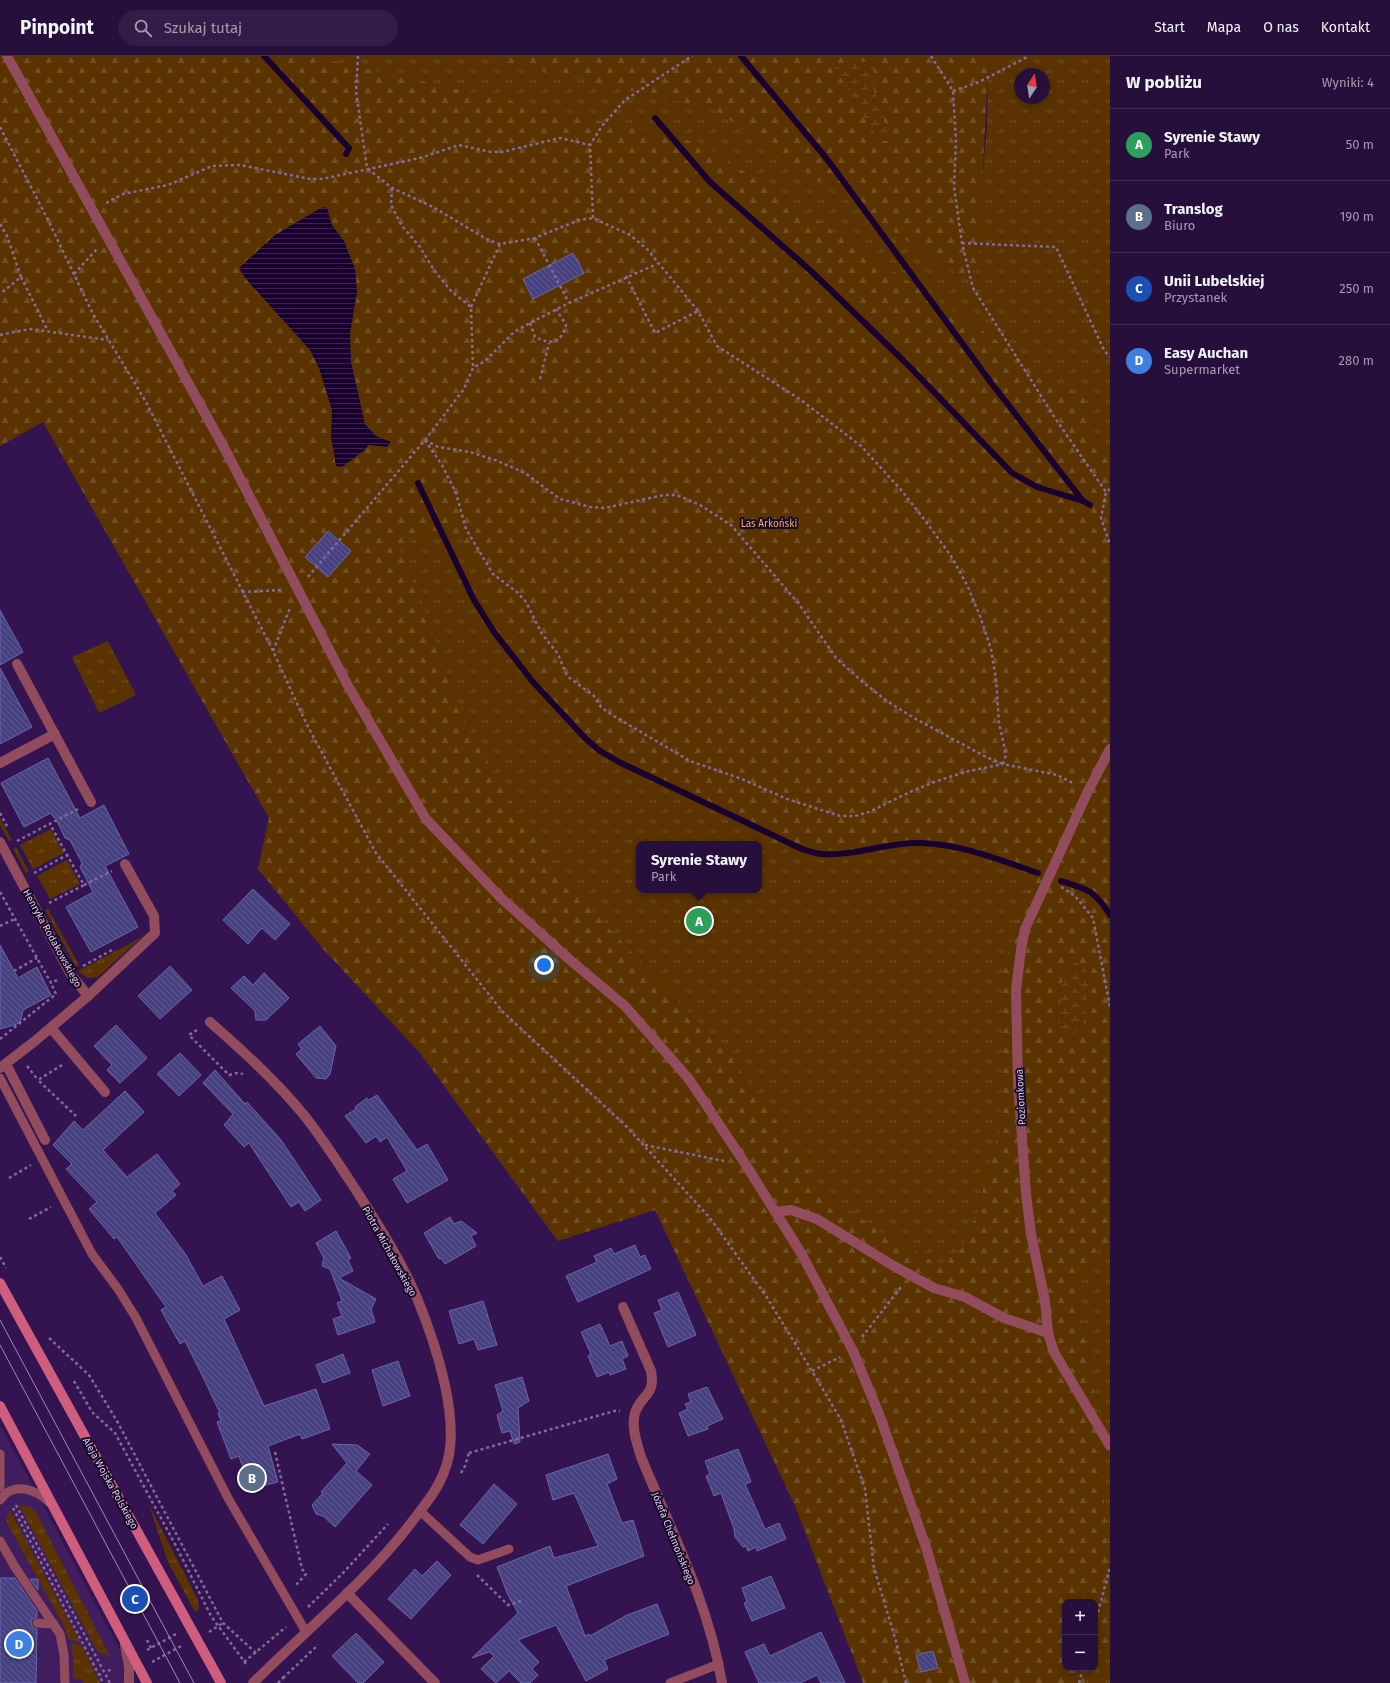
<!DOCTYPE html>
<html lang="pl">
<meta charset="utf-8">
<style>
body{margin:0;font-family:"Fira Sans",sans-serif;background:#331d47;color:#f1f3f6}
.controls{position:absolute;right:12px;bottom:12px;display:grid;overflow:hidden;border-radius:8px;box-shadow:0 2px 10px #0003}
.controls button{width:36px;height:36px;display:grid;place-items:center;padding:0;border:0;border-bottom:1px solid #432f56;background:#270f3c;color:#f1f3f6;font:20px sans-serif}
.compass{position:absolute;left:1014px;top:12px;width:36px;height:36px;border-radius:50%;background:#270f3c;box-shadow:0 2px 10px #0003;rotate:12deg}
.you{position:absolute;left:544px;top:909px;width:14px;height:14px;margin:-10px;border:3px solid #fff;border-radius:50%;background:#1a73e8;box-shadow:0 0 0 6px #1a73e833}
.badge{display:grid;place-items:center;width:26px;height:26px;border-radius:50%;background:#9dca2f;color:#fff;font-size:13px;font-weight:700}
.pin{position:absolute;translate:-50% -50%;border:2px solid #fff;box-shadow:0 1px 4px #0006}
.popup{position:absolute;left:636px;top:785px;width:126px;height:52px;box-sizing:border-box;display:grid;place-content:center;border-radius:8px;background:#270f3c;filter:drop-shadow(0 1px 3px #0005);font-size:13px;white-space:nowrap;color:#a49caf}
.popup b{font-size:15px;color:#f1f3f6}
.popup::after{content:'';position:absolute;left:50%;top:100%;margin-left:-8px;border:8px solid transparent;border-top-color:#270f3c}
.list{margin:0;padding:0;list-style:none}
h2{display:flex;justify-content:space-between;align-items:center;height:52px;margin:0;padding:0 16px;font-size:17px}
h2 small{font-size:13px;font-weight:400;color:#a49caf}
.list li{display:grid;grid-template-columns:26px 1fr auto;gap:12px;align-items:center;box-sizing:border-box;height:72px;padding:0 16px;border-top:1px solid #432f56}
.list b{display:block;font-size:15px;white-space:nowrap}
.list p{margin:0;font-size:13px;white-space:nowrap;color:#a49caf}
.list em{font-size:13px;font-style:normal;color:#a49caf}
.icon{flex:none;width:22px;height:22px;fill:none;stroke:currentColor;stroke-width:2;stroke-linecap:round;stroke-linejoin:round}
.map{position:relative;flex:none;width:1110px;height:1627px;overflow:hidden}
header{display:flex;align-items:center;gap:24px;box-sizing:border-box;height:56px;padding:0 20px;background:#270f3c;border-bottom:1px solid #432f56}
header strong{font-size:19px}
nav{display:flex;gap:22px;margin-inline-start:auto;font-size:14px}
.search{width:280px;height:36px;background:#331d47;display:flex;align-items:center;gap:10px;box-sizing:border-box;padding:0 14px;border-radius:22px;color:#a49caf;font-size:15px}
main{display:flex}
aside{flex:1;background:#270f3c}
.map>svg:first-child{display:block}
</style>
<header>
<strong>Pinpoint</strong>
<div class="search"><svg class="icon" aria-label="search" viewBox="0 0 24 24"><circle cx="10" cy="10" r="6"/><path d="M15 15l6 6"/></svg>Szukaj tutaj</div>
<nav><a>Start</a><a>Mapa</a><a>O nas</a><a>Kontakt</a></nav>
</header>
<main>
<div class="map">
<svg width="1110" height="1627" viewBox="0 0 1110 1627">
<defs>
<pattern id="grass-tufts" width="24" height="20" patternUnits="userSpaceOnUse"><rect width="24" height="20" fill="#5a3300"/><path d="M3 7l-1-3M5 7V3M7 7l1-3M15 17l-1-3M17 17v-4M19 17l1-3" fill="none" stroke="#715026"/></pattern>
<pattern id="forest-firs" width="22" height="20" patternUnits="userSpaceOnUse"><rect width="22" height="20" fill="#5a3300"/><path d="M5 1l3.5 6h-7zM16 11l3.5 6h-7z" fill="#715026"/></pattern>
<pattern id="wetland-marsh" width="20" height="14" patternUnits="userSpaceOnUse"><rect width="20" height="14" fill="#5a3300"/><path d="M1 5h8M5 5V1M11 12h8M15 12V8" fill="none" stroke="#715026"/></pattern>
<pattern id="water-rules" width="6" height="5" patternUnits="userSpaceOnUse"><rect width="6" height="5" fill="#1a002f"/><path d="M0 2.5h6" fill="none" stroke="#3b244e"/></pattern>
<pattern id="building-back-hatch" width="6" height="6" patternUnits="userSpaceOnUse"><rect width="6" height="6" fill="#474182"/><path d="M-1 5l2 2M0 0l6 6M5-1l2 2" fill="none" stroke="#615b94"/></pattern>
</defs>
<rect width="100%" height="100%" fill="#341450"/>
<!-- built -->
<path fill="#401d5f" d="M0,1368L121,1596L125,1627H0Z"/>
<!-- grass -->
<g fill="url(#grass-tufts)" fill-rule="evenodd">
<path d="M0,0H813L981,137L987,72L988,15L994,0H1110V790L1100,806L1065,1546V1627L805,1452L657,1148L273,758ZM1020,18H1044V42H1020ZM639,788H759V834H639Z"/>
<path d="M108,585L136,639L99,657L72,601Z"/>
<path d="M0,762L12,784L9,785L0,769Z"/>
<path d="M51,773L64,797L33,813L20,789Z"/>
<path d="M16,791L29,816L26,817L13,792Z"/>
<path d="M67,804L80,828L50,843L37,820Z"/>
<path d="M48,853L79,909L76,911L45,854Z"/>
<path d="M145,878L98,921L88,922L78,915L133,886Z"/>
<path d="M1110,1185V1515L1088,1288L1079,1257L1080,1222L1090,1200Z"/>
<path d="M19,1449L30,1451L36,1456L110,1600L97,1595Z"/>
<path d="M149,1449L198,1544L199,1553L195,1556L168,1506Z"/>
<path d="M10,1454L80,1586L69,1583L65,1572L11,1474L6,1464Z"/>
<path d="M71,1587L82,1590L100,1627H83V1624L73,1622V1600Z"/>
<path d="M1110,1591V1627H1085L1090,1612H1095L1097,1592Z"/>
</g>
<!-- forest -->
<g fill="url(#forest-firs)" fill-rule="evenodd">
<path d="M0,0H309L703,88L1086,344L1089,377L1110,397V1185L1090,1201L1080,1222L1079,1257L1088,1288L1099,1386L1110,1515V1591L1097,1592L1095,1597V1546H1065V1612H1090L1085,1627H863L796,1452L655,1154L558,1185L420,997L323,893L258,813L269,762L43,366L0,390ZM319,153H324L332,169L344,185L357,236L350,278L351,306L365,368L376,380L391,386L387,391L368,389L342,411L336,409L331,380L332,354L319,312L310,294L266,244L243,207L276,179ZM432,474L461,483L482,516L532,621L565,659L597,689L776,788L861,797L914,785L1001,796L1036,821L1022,847L1004,911L1000,1071L976,1159L960,1195L940,1209L884,1178L820,1134L782,1073L730,1000L589,851L521,764L462,661L425,554L399,491Z"/>
<path d="M479,0H994L988,15L978,204L968,224L941,208L715,54Z"/>
</g>
<!-- wetland -->
<g fill="url(#wetland-marsh)">
<path d="M851,4L873,7L874,34L889,80L886,86L871,74L835,12Z"/>
<path d="M1076,905L1085,908L1088,930L1083,974L1065,981L1059,970L1062,922Z"/>
</g>
<!-- water -->
<path fill="url(#water-rules)" d="M325,151L327,152L332,169L344,185L355,213L357,236L350,278L351,306L365,368L376,380L391,386L387,391L368,389L366,393L342,411L336,410L331,380L332,354L319,312L310,294L245,222L239,212L275,179L319,153Z"/>
<g fill="none" stroke-linecap="round" stroke-linejoin="round">
<!-- stream -->
<g stroke="#1a002f" stroke-width="6">
<path d="M264,0L349,92L346,98"/>
<path d="M741,0L827,103L992,328L1083,445L1090,449"/>
<path d="M655,62L710,126L811,215L906,307L1012,417L1037,431L1083,445"/>
<path d="M418,427L474,544L494,576L533,626L585,682L600,695L619,706L802,793C809,795 816,798 823,798C856,800 888,786 920,787C961,788 1000,804 1038,817"/>
<path d="M1061,825C1088,833 1095,835 1110,859"/>
</g>
</g>
<!-- building -->
<g fill="url(#building-back-hatch)" stroke="#6a66aa">
<path d="M573,197L584,217L533,243L523,223Z"/>
<path d="M328,475L351,495L328,521L305,501Z"/>
<path d="M0,554L23,596L0,609Z"/>
<path d="M0,612L32,671L0,688Z"/>
<path d="M48,702L80,762L104,749L129,798L105,810L138,871L91,896L66,851L93,836L80,811L82,807L70,784L65,782L55,761L54,762L51,757L24,771L1,727Z"/>
<path d="M253,833L290,868L275,884L262,872L248,888L223,864Z"/>
<path d="M0,889L18,922L37,911L51,939L23,954L21,964L17,968L0,973Z"/>
<path d="M170,910L192,934L160,963L138,940Z"/>
<path d="M264,917L289,942L266,964H256L255,955L231,932L244,920L253,929Z"/>
<path d="M116,969L147,1002L120,1027L107,1014L112,1009L94,990Z"/>
<path d="M320,970L336,990L330,1018L326,1023L316,1022L296,998L302,993L298,988Z"/>
<path d="M180,997L201,1019L179,1040L157,1018Z"/>
<path d="M215,1014L245,1048L247,1046L281,1084L321,1144L305,1155L299,1146L291,1151L249,1087L244,1091L224,1069L233,1058L203,1027Z"/>
<path d="M125,1035L144,1056L103,1094L127,1121L157,1098L180,1128L172,1135L176,1139L155,1157L186,1199L203,1230L222,1220L240,1254L224,1263L264,1350L316,1333L330,1373L302,1383L300,1378L268,1390L278,1426L250,1433L239,1400L231,1403L217,1366L221,1365L218,1357H220L202,1319L185,1285L180,1288L161,1254L166,1251L117,1181L114,1183L89,1153L97,1146L66,1113L72,1108L53,1089L74,1065L83,1074Z"/>
<path d="M377,1039L417,1094L427,1088L448,1124L407,1147L393,1123L407,1115L387,1081L380,1086L376,1080L366,1087L345,1060L356,1053L355,1051L367,1042L369,1044Z"/>
<path d="M450,1161L454,1168L461,1165L477,1177L471,1180L476,1190L445,1208L441,1202L439,1203L424,1177Z"/>
<path d="M336,1175L351,1202L348,1204L353,1215L339,1222L376,1243L371,1253L375,1266L338,1279L333,1263L342,1260L337,1247L342,1245L330,1213L322,1210L324,1202L316,1187Z"/>
<path d="M635,1189L640,1201L645,1199L651,1213L578,1246L566,1220L597,1206L594,1200L603,1196L611,1192L614,1198Z"/>
<path d="M678,1236L696,1279L668,1291L654,1257L662,1254L658,1244Z"/>
<path d="M483,1245L497,1289L478,1294L474,1283L459,1288L449,1255Z"/>
<path d="M600,1268L610,1290L622,1285L628,1300L622,1303L626,1313L610,1319L609,1316L597,1321L588,1300L591,1298L581,1276Z"/>
<path d="M343,1298L350,1317L323,1327L316,1309Z"/>
<path d="M398,1305L410,1340L383,1350L372,1314Z"/>
<path d="M522,1321L529,1345L518,1352L520,1386L514,1388L510,1375L502,1377L497,1359L503,1355L495,1329Z"/>
<path d="M707,1331L723,1363L707,1370L708,1373L688,1380L679,1357L688,1353L685,1348L691,1346L688,1338Z"/>
<path d="M332,1388L357,1389L370,1398L356,1415L372,1429L335,1471L323,1460L316,1458L312,1449L323,1437L321,1436L347,1407Z"/>
<path d="M738,1393L751,1426L745,1428L765,1473L779,1467L786,1483L757,1495L756,1491L748,1495L746,1490L743,1491L735,1481L734,1473L721,1437L714,1440L706,1420L710,1418L705,1405Z"/>
<path d="M608,1398L617,1423L607,1428L622,1467L633,1464L644,1500L566,1530L585,1580L589,1578L590,1580L627,1559L657,1548L669,1578L604,1604L608,1613L586,1625L556,1569L518,1584L539,1606L532,1613L538,1619L530,1627H521L509,1615L496,1627L481,1613L494,1600L489,1596L472,1602L518,1557L508,1539L497,1511L550,1490L554,1502L598,1490L574,1437L553,1444L546,1419Z"/>
<path d="M494,1428L517,1448L483,1488L460,1469Z"/>
<path d="M437,1505L451,1519L411,1563L388,1543L415,1513L422,1520Z"/>
<path d="M771,1520L785,1552L752,1565L744,1547L747,1546L742,1532Z"/>
<path d="M0,1522H15L37,1555V1561L32,1563L31,1567L33,1572L37,1573L36,1627H0Z"/>
<path d="M30,1523H38V1534Z"/>
<path d="M821,1576L845,1627H821L817,1619L800,1627H759L745,1596L764,1588L770,1600Z"/>
<path d="M356,1577L384,1606L363,1627H358L332,1600Z"/>
<path d="M933,1595L938,1612L921,1616L916,1599Z"/>
</g>
<g fill="none" stroke-linecap="round" stroke-linejoin="round">
<!-- path -->
<g stroke="#836b9c" stroke-width="2.5" stroke-dasharray="3 3" stroke-linecap="butt">
<path d="M358,0L356,35L367,112L392,132L433,151L488,184L500,188L535,182L579,164L593,162L630,179L647,193L698,255L717,290L801,344L861,390L902,435L927,467L951,500L967,529L980,560L991,593L996,623L999,667L1006,699L1003,708L1057,719L1075,728"/>
<path d="M931,0L953,35L956,85L954,131L962,187L973,232L1055,362L1106,436"/>
<path d="M953,35L979,26L1029,0"/>
<path d="M0,71L48,164L93,258L146,346L273,595L306,667L376,797L503,956L627,1071L710,1162L766,1240L812,1315L841,1364L865,1433L874,1512L895,1582L906,1627"/>
<path d="M392,132L391,149L402,170L420,191L434,214L451,235L471,251L473,312"/>
<path d="M106,147L123,138L168,129L212,110L240,109L310,123H322L420,102L459,89L491,96H502L560,82L590,89"/>
<path d="M593,162L590,89L602,70L625,44L692,0"/>
<path d="M0,168L7,180L21,221L0,238"/>
<path d="M535,182L569,247"/>
<path d="M962,187L1056,191L1104,294L1110,301"/>
<path d="M74,218L97,193"/>
<path d="M626,220L655,277L698,255"/>
<path d="M21,221L48,275"/>
<path d="M471,251L500,188"/>
<path d="M530,267L535,281C551,289 561,288 566,269L556,253"/>
<path d="M0,279L30,273L108,284"/>
<path d="M540,323L549,287"/>
<path d="M425,384L442,409L456,437L466,473L493,518L518,537L526,546L542,578L558,598L567,620L594,640L601,651L612,659L690,705L742,723L787,743L840,760H855L869,756L910,736L934,726L965,716L1003,708"/>
<path d="M425,384L438,391L470,396L498,405L525,417L560,443L590,451L605,452L664,439H677L700,449L731,469L799,548L836,602L864,627L887,645L914,662L986,701L1003,708"/>
<path d="M1110,433L1106,436L1101,462L1110,489"/>
<path d="M308,521L425,384L464,333L473,312L485,305L514,276L530,267L569,247L657,208"/>
<path d="M242,536L282,534"/>
<path d="M273,595L290,552"/>
<path d="M0,757L8,772"/>
<path d="M17,785L78,753"/>
<path d="M34,817L67,799L50,768"/>
<path d="M84,829L112,815"/>
<path d="M1061,831L1075,840L1093,862L1110,951"/>
<path d="M0,836L51,927L57,924"/>
<path d="M49,847L84,829L67,799"/>
<path d="M0,870L15,863"/>
<path d="M83,910L114,893"/>
<path d="M14,915L37,902"/>
<path d="M197,974L189,979L229,1019L237,1017L243,1018"/>
<path d="M0,983L56,938L51,927"/>
<path d="M62,1009L38,1024L76,1060"/>
<path d="M27,1010L38,1024"/>
<path d="M645,1089L724,1105"/>
<path d="M9,1122L31,1109"/>
<path d="M29,1163L51,1151"/>
<path d="M0,1201L6,1212"/>
<path d="M862,1281L901,1231"/>
<path d="M49,1282L89,1319L117,1365L223,1567L256,1597"/>
<path d="M812,1315L840,1301"/>
<path d="M74,1325L92,1356L115,1377L176,1490L211,1560L246,1608"/>
<path d="M275,1396L302,1513L306,1518L296,1529"/>
<path d="M469,1397L614,1355H620"/>
<path d="M461,1417L465,1410L469,1397"/>
<path d="M16,1449L110,1627"/>
<path d="M13,1452L99,1619"/>
<path d="M477,1519L508,1549L521,1545"/>
<path d="M308,1551L342,1518L388,1468"/>
<path d="M1095,1568L1110,1511"/>
<path d="M209,1576L223,1567"/>
<path d="M147,1584L151,1592"/>
<path d="M147,1594L176,1578"/>
<path d="M152,1606L183,1589"/>
<path d="M244,1606L286,1571"/>
<path d="M108,1615L113,1612"/>
<path d="M101,1618L99,1619L103,1627"/>
<path d="M283,1622L318,1589"/>
<path d="M278,1627L283,1622L282,1621"/>
<path d="M1079,1627L1083,1612"/>
</g>
<!-- service -->
<g stroke="#934c5e" stroke-width="9">
<path d="M0,1022L92,1198L118,1233L136,1262L228,1442L306,1576"/>
<path d="M0,1398V1431"/>
<path d="M0,1444C13,1425 36,1433 50,1447"/>
<path d="M420,1455L470,1501L478,1504L509,1493"/>
<path d="M0,1485L15,1511L60,1578L64,1599L65,1627"/>
<path d="M37,1567L54,1568"/>
<path d="M670,1627L719,1608"/>
</g>
<!-- pedestrian -->
<g stroke="#934c5e" stroke-width="10">
<path d="M7,0L228,399L347,628L426,763L501,842L570,904L625,950L689,1023L746,1109L801,1197L853,1295L879,1358L926,1491L965,1627"/>
<path d="M1110,693L1088,735L1025,873L1021,893L1016,934L1018,1026L1026,1138L1031,1178L1045,1245L1048,1277L1054,1296L1110,1390"/>
<path d="M775,1156L791,1154L817,1163L892,1209L934,1232L965,1241L1004,1262L1048,1277"/>
</g>
<!-- minor -->
<g stroke="#934c5e" stroke-width="10">
<path d="M17,608L91,746"/>
<path d="M0,707L55,678"/>
<path d="M0,786L70,917L88,940L35,985L0,1012"/>
<path d="M88,940L155,877L154,860L125,808"/>
<path d="M210,966C243,995 275,1024 303,1058C321,1080 336,1104 352,1128C375,1164 400,1202 417,1242C435,1286 464,1370 444,1416C437,1435 423,1451 411,1467C366,1526 306,1574 253,1627"/>
<path d="M51,972L105,1036"/>
<path d="M6,1008L45,1084"/>
<path d="M623,1251L651,1315C656,1340 641,1338 635,1357C631,1371 637,1387 641,1401C671,1474 709,1548 722,1627"/>
<path d="M347,1537L435,1627"/>
</g>
<!-- tertiary -->
<path stroke="#934c5e" stroke-width="10" d="M125,1589L129,1612V1627"/>
<!-- secondary -->
<g stroke="#cf5d7d" stroke-width="10">
<path d="M0,1227L221,1627"/>
<path d="M0,1350L147,1627"/>
</g>
<!-- tram -->
<g stroke="#9f89b6" stroke-width="1">
<path d="M0,1264L194,1627"/>
<path d="M0,1289L180,1627"/>
</g>
</g>
<g text-anchor="middle" stroke-width="4" stroke-linejoin="round" paint-order="stroke">
<!-- park labels -->
<g font-size="10" fill="#f3b272" stroke="#160923">
<text x="769" y="471">Las Arkoński</text>
</g>
<!-- street labels -->
<g font-size="10" fill="#dfcff4" stroke="#160923">
<text transform="translate(53 882) rotate(61)" y="4">Henryka Rodakowskiego</text>
<text transform="translate(1020 1041) rotate(-93)" y="4">Poziomkowa</text>
<text transform="translate(390 1195) rotate(61)" y="4">Piotra Michałowskiego</text>
<text transform="translate(111 1427) rotate(61)" y="4">Aleja Wojska Polskiego</text>
<text transform="translate(674 1482) rotate(68)" y="4">Józefa Chełmońskiego</text>
</g>
</g>
</svg>
<div class="controls">
<button>+</button>
<button>−</button>
</div>
<svg class="compass" viewBox="-18 -18 36 36"><path d="M0-13l5 13h-10z" fill="#e53935"/><path d="M0 13l5-13h-10z" fill="#a49caf"/></svg>
<div class="you"></div>
<div class="pin badge" style="left:699px;top:865px;background:#2e9e5b">A</div>
<div class="popup"><b>Syrenie Stawy</b>Park</div>
<div class="pin badge" style="left:252px;top:1422px;background:#5c6f8a">B</div>
<div class="pin badge" style="left:135px;top:1543px;background:#1a4fb4">C</div>
<div class="pin badge" style="left:19px;top:1588px;background:#3f7fe0">D</div>
</div>
<aside>
<h2>W pobliżu<small>Wyniki: 4</small></h2>
<ul class="list">
<li><span class="badge" style="background:#2e9e5b">A</span><div><b>Syrenie Stawy</b><p>Park</p></div><em>50 m</em></li>
<li><span class="badge" style="background:#5c6f8a">B</span><div><b>Translog</b><p>Biuro</p></div><em>190 m</em></li>
<li><span class="badge" style="background:#1a4fb4">C</span><div><b>Unii Lubelskiej</b><p>Przystanek</p></div><em>250 m</em></li>
<li><span class="badge" style="background:#3f7fe0">D</span><div><b>Easy Auchan</b><p>Supermarket</p></div><em>280 m</em></li>
</ul>
</aside>
</main>
